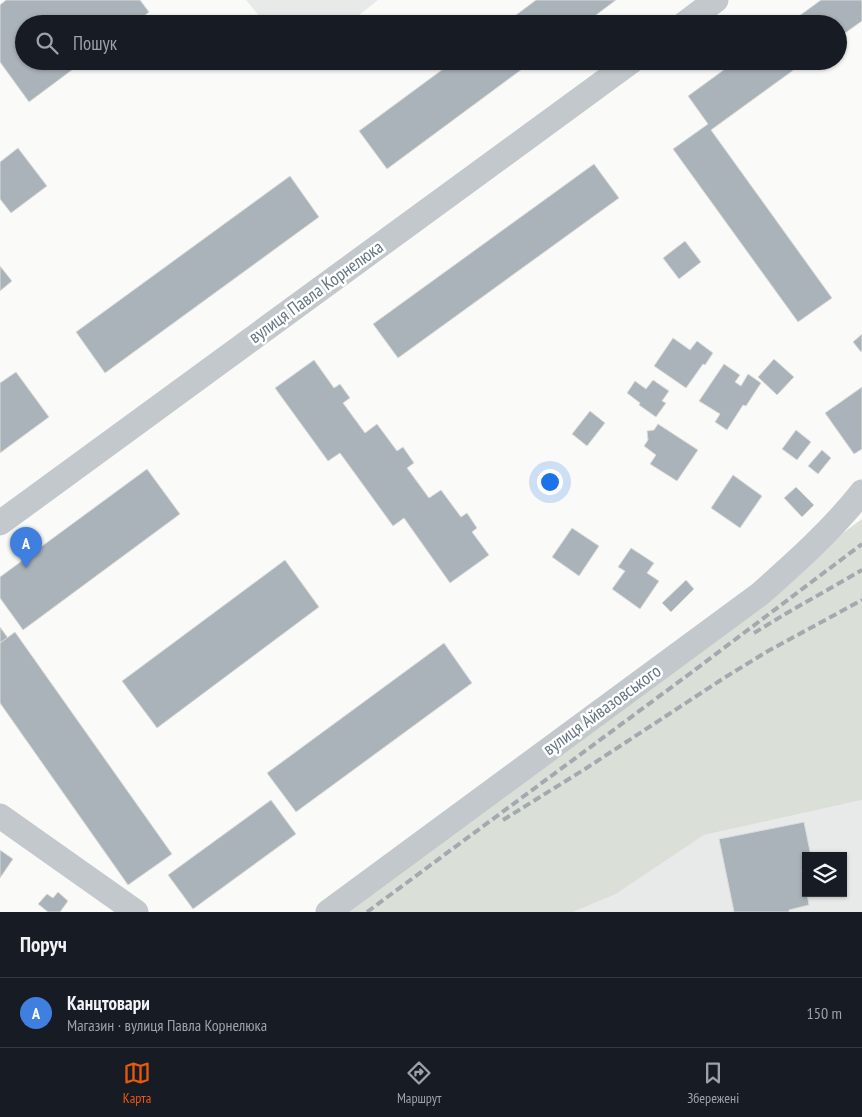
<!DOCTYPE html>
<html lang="uk">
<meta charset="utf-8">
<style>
body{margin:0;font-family:"PT Sans Narrow",sans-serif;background:#20242c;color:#f1f3f6}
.controls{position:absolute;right:15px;bottom:15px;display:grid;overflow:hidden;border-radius:0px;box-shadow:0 1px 4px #0004}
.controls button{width:45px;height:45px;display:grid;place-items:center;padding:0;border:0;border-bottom:1px solid #363941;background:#171b24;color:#f1f3f6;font:25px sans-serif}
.you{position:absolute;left:549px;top:481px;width:18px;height:18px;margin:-12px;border:4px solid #fff;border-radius:50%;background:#1a73e8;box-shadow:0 0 0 8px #1a73e833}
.badge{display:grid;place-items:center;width:32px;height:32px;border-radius:50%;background:#ea580c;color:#fff;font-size:16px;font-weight:700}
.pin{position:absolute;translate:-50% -41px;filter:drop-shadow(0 1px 2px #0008)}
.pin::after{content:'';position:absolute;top:26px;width:18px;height:15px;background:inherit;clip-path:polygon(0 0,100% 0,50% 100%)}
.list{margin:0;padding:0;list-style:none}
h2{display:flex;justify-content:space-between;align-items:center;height:65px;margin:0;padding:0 20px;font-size:21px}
h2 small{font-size:16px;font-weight:400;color:#9ea1a6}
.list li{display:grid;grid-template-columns:32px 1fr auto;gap:15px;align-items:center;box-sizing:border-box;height:70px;padding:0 20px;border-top:1px solid #363941}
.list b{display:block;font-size:19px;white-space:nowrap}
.list p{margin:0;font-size:16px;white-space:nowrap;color:#9ea1a6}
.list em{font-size:16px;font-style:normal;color:#9ea1a6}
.icon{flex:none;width:28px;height:28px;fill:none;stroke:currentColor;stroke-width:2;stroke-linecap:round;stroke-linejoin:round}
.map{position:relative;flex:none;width:862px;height:912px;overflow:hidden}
.search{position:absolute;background:#171b24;box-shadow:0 1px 4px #0004;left:15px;right:15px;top:15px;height:55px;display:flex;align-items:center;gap:12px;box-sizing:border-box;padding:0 18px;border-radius:28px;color:#9ea1a6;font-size:19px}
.sheet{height:135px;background:#171b24}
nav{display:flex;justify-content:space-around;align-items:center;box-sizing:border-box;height:70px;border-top:1px solid #363941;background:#171b24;font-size:14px;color:#9ea1a6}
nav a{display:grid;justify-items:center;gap:2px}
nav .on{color:#ea580c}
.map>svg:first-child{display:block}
</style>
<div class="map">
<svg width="862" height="912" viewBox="0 0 862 912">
<rect width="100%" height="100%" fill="#fafaf8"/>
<!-- built -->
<g fill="#e8e9e9" fill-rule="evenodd">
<path d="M246,0H378L348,24H266Z"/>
<path d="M862,800V912H573L616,894L704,835ZM806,856H843V893H806Z"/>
</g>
<!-- green -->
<path fill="#dadfd7" d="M862,519V800L704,835L616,894L573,912H328Z"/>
<!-- building -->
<g fill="#aab3b9" stroke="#dcdcda">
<path d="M6,0H140L149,12L134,24H24V61H84L29,102L0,62V5Z"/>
<path d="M536,0H616L584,24H504Z"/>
<path d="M821,0H862V21L838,38V24H788Z"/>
<path d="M454,61H533L387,169L359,131Z"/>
<path d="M736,61H806L711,130L832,298L798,322L673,149L708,124L688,96Z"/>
<path d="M18,148L47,186L11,213L0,199V162Z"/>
<path d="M594,164L619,198L398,358L373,324Z"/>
<path d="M290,176L319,217L105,373L76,332Z"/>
<path d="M685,241L701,262L679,279L663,258Z"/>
<path d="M0,266L12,281L0,291Z"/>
<path d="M862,334V350L861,352L853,342Z"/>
<path d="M673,338L690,350L697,341L713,353L705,365L703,364L686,388L654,366Z"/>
<path d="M774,359L794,377L777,395L758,377Z"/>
<path d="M314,360L334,388L340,384L350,398L343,403L365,433L377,424L397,451L403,447L414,463L407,468L429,498L441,490L461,517L467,513L477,528L472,532L489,555L450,583L404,518L393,526L340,453L328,461L275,388Z"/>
<path d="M724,364L740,375L735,382L741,386L748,374L761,383L746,406L743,405L727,430L715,422L720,414L699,401Z"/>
<path d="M16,372L49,417L0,453V383Z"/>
<path d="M653,380L669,391L662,401L666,403L656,417L639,405L640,403L627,393L635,381L646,389Z"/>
<path d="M862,387V449L854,454L825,413Z"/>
<path d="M590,411L605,423L587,446L572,434Z"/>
<path d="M658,424L698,450L677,481L650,464L656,455L644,446L648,440L647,431L654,430Z"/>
<path d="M796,430L811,442L797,460L782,449Z"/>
<path d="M822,450L831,458L818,474L808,466Z"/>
<path d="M147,469L180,514L23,630L0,598V577Z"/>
<path d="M733,475L762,496L740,528L711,508Z"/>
<path d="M796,487L814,505L802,517L784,498Z"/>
<path d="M572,528L599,546L579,576L552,557Z"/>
<path d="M631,548L654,563L647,573L659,581L640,609L612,589L625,571L618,567Z"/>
<path d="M285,560L319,607L157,728L122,681Z"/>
<path d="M686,580L694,589L671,612L662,603Z"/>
<path d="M0,627L8,638L0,643Z"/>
<path d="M15,632L172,854L128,885L0,703V643Z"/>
<path d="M444,643L472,683L296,812L267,773Z"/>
<path d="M271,800L296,834L193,909L168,875Z"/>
<path d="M804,822L811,856H806V870L802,871L806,893H807L809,905L789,910V912H734L719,839Z"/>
<path d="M0,850L13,859L0,878Z"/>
<path d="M58,892L68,901L60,912H48L38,904L47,894L53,898Z"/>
</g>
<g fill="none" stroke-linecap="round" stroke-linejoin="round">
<!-- minor -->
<g stroke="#c3c8cc" stroke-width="25">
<path d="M684,24L716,0"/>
<path d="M0,523L632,61"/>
<path d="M0,816L136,912"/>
<path d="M328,912L760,594C796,562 832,530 862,492"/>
</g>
<!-- rail -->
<g stroke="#a2aab0" stroke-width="4" stroke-dasharray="8 4" stroke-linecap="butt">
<path d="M754,633L787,613L862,570"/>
<path d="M503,820L585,769L724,678L768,651L862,600"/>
<path d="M367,912L688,675L862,544"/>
</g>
</g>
<g text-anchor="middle" stroke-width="5" stroke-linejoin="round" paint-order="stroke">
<!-- street labels -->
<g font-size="18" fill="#657683" stroke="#fff">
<text transform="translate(316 292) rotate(-36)" y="6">вулиця Павла Корнелюка</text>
<text transform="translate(602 710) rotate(-36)" y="6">вулиця Айвазовського</text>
</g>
</g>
</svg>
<div class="controls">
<button><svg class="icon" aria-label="layers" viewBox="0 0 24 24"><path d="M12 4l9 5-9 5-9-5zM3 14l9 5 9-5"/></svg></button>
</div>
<div class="you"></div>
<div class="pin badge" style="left:26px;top:568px;background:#3f7fe0">A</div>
<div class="search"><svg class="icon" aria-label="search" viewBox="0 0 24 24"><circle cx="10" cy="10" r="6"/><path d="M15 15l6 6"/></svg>Пошук</div>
</div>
<section class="sheet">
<h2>Поруч<small></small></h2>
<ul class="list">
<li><span class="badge" style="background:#3f7fe0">A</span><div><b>Канцтовари</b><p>Магазин · вулиця Павла Корнелюка</p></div><em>150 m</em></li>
</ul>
</section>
<nav>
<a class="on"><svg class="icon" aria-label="map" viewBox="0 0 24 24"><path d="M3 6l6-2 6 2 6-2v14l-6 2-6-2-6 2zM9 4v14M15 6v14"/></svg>Карта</a>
<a><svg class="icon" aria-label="directions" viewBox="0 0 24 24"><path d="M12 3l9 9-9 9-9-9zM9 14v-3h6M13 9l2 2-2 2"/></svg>Маршрут</a>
<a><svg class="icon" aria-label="saved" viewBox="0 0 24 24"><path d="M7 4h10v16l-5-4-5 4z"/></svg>Збережені</a>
</nav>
